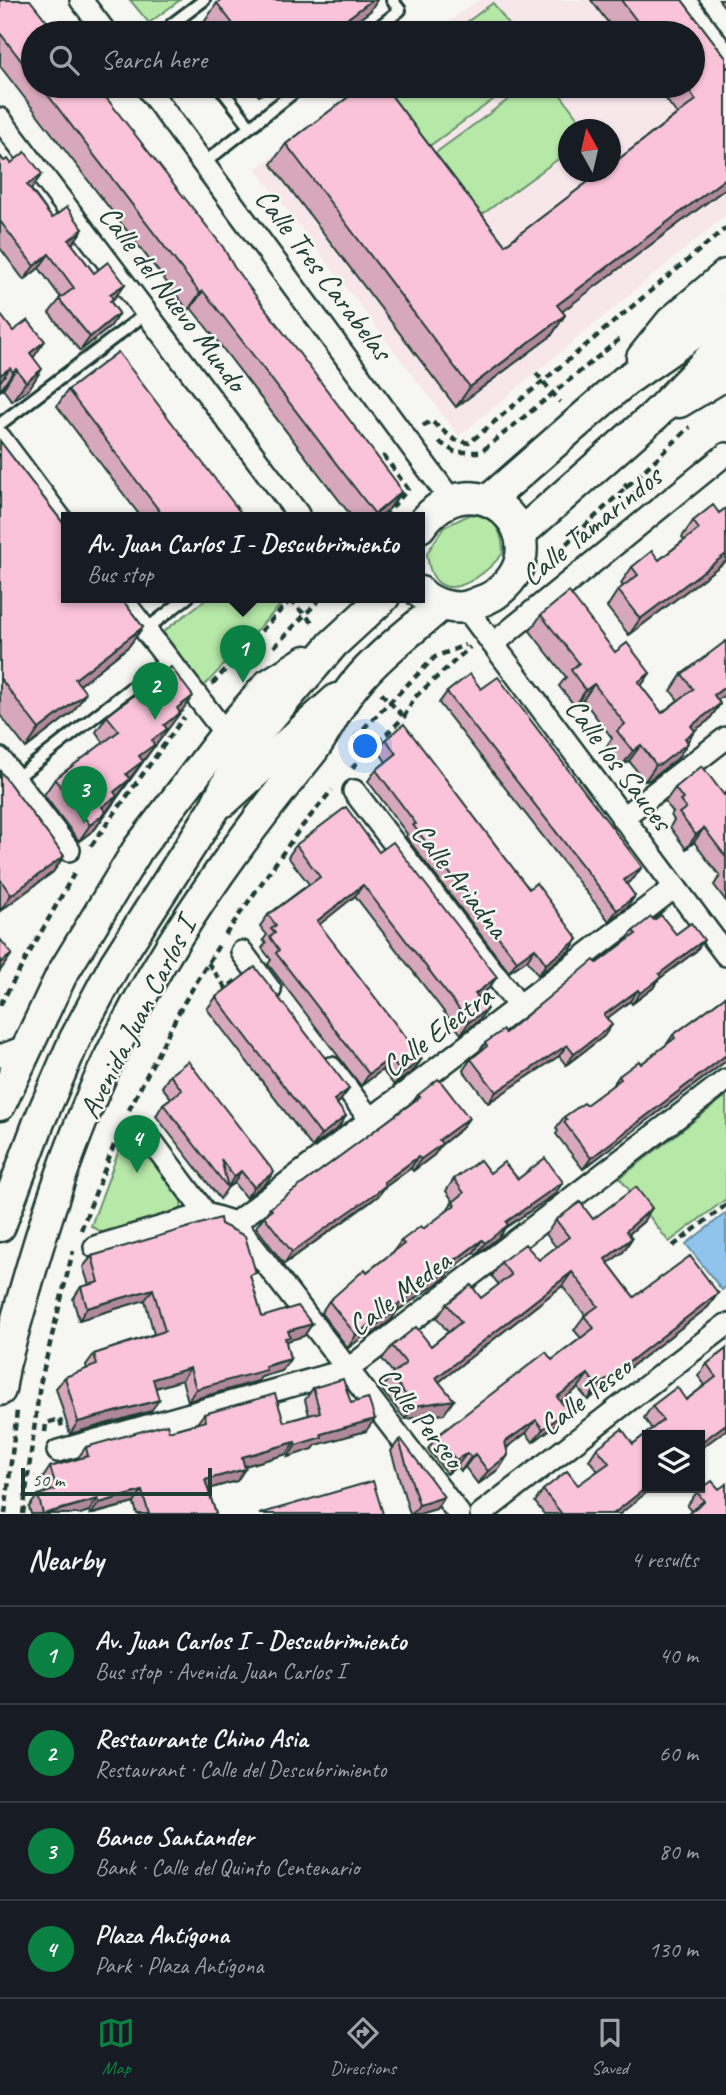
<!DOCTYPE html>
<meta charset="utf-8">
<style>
body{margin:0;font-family:Caveat,sans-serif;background:#242831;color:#f1f3f6}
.controls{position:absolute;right:21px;bottom:21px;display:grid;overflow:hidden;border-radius:0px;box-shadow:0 2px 5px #0004}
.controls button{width:63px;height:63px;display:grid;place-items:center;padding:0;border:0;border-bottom:2px solid #363941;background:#171b24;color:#f1f3f6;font:35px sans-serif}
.compass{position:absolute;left:558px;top:119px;width:63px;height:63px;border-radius:50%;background:#171b24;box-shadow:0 2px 5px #0004;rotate:352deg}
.scale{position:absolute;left:21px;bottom:18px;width:191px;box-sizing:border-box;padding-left:7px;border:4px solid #1f3d34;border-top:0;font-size:19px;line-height:24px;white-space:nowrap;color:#1f3d34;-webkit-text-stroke:5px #f6f6f2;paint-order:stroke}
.you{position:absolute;left:366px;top:747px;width:24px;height:24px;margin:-18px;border:5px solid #fff;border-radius:50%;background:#1a73e8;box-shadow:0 0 0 10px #1a73e833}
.badge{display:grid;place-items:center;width:46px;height:46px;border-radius:50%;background:#0b8043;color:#fff;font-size:23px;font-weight:700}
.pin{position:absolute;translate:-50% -58px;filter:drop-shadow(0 2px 4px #0008)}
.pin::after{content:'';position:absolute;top:37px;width:24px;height:21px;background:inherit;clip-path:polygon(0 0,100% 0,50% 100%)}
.popup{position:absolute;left:61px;top:512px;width:364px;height:91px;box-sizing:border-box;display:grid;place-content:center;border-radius:0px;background:#171b24;filter:drop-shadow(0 2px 5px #0005);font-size:23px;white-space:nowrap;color:#9ea1a6}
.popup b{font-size:26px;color:#f1f3f6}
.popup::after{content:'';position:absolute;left:50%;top:100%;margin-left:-14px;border:14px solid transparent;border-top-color:#171b24}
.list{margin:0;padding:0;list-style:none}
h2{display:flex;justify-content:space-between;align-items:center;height:91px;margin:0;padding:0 28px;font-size:30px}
h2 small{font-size:23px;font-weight:400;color:#9ea1a6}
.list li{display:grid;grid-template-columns:46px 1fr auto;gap:21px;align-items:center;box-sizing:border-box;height:98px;padding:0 28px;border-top:2px solid #363941}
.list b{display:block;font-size:26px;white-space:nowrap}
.list p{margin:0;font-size:23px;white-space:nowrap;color:#9ea1a6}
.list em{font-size:23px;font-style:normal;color:#9ea1a6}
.icon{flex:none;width:38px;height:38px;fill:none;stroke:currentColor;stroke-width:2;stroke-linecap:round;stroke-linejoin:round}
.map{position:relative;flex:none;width:726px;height:1514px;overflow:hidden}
.search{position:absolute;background:#171b24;box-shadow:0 2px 5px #0004;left:21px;right:21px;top:21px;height:77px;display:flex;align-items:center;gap:18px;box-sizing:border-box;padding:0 24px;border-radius:38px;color:#9ea1a6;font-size:26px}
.sheet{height:483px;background:#171b24}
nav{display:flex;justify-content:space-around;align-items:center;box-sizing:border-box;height:98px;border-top:2px solid #363941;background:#171b24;font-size:19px;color:#9ea1a6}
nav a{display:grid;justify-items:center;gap:4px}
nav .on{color:#0b8043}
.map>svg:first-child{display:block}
</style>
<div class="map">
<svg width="726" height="1514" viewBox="0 0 726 1514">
<rect width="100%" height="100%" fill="#f6f6f2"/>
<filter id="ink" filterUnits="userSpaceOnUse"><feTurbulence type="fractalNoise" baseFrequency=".0143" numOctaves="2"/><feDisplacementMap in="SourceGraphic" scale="14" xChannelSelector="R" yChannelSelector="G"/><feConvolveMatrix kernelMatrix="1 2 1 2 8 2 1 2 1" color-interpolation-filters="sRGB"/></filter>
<g filter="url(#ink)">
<!-- built -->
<g fill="#f7e7eb" fill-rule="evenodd">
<path d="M478,0H656L682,33H434Z"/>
<path d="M365,86H693L726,91V215L459,436L256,169ZM568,130H610V172H568Z"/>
</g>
<!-- green -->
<g fill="#b6e8a8" stroke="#6a926e" stroke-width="2">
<path d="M130,0H180L149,23Z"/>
<path d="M493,3L515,33H452Z"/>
<path d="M383,86H512L428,147Z"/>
<path d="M527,86H554L586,129L568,130V152L480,216L434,154Z"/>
<path d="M471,514C495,517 503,531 503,553C480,582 432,612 427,553L444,527Z"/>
<path d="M209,597H288L204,686L163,632Z"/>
<path d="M726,1096V1199L669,1242L620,1178Z"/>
<path d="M122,1142C130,1145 142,1147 148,1152C159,1162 188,1198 180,1211L107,1235L91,1226Z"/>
</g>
<!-- water -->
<path fill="#90c4ed" stroke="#638ea3" stroke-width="2" d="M726,1213V1287L722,1290L686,1244Z"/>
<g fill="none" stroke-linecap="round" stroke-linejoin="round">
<!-- lane casing -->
<g stroke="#1f3d34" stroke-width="16">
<g id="lane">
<path d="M179,33L172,24L204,0"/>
<path d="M371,33L400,10L392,0"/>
<path d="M219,86L250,126"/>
<path d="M204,163L302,86"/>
<path d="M0,424L148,312"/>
<path d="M145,630L188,597"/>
<path d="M15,779L168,659"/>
</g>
</g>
<!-- street casing -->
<g stroke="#1f3d34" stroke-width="26">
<g id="street">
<path d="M81,0L106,33"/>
<path d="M684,0L726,56"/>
<path d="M146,86L451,500"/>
<path d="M0,119L298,514"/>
<path d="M0,438L66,526"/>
<path d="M120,597L226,734"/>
<path d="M466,608L726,955"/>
<path d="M493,644L726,454"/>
<path d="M0,759L69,850"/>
<path d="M354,791L519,1006"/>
<path d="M622,818L726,738"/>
<path d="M242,952L270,990"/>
<path d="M0,1056L27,1046"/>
<path d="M331,1068L370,1119"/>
<path d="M135,1131L153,1143L206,1214L235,1223"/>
<path d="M235,1223L675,887"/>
<path d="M235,1223L459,1514"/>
<path d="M95,1247L206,1214"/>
<path d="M58,1451L347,1370L726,1080"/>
<path d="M481,1514L726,1325"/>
</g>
</g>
<!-- secondary casing -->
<g stroke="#1f3d34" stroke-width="35">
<g id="secondary">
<path d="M642,358L671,322L726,275"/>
<path d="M679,402L726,374"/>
<path d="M489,500L625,381L726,311"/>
<path d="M420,527C474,451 565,539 498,592C492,598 481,601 474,604C458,612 432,605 420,592"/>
<path d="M520,534L655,415L726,342"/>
<path d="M224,801L337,699"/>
<path d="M0,1105L61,976L138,849L226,734L268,685L306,661"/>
<path d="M0,1226L39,1122L75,1039L115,964L213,811L247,744L333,644L384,597"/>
<path d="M0,1390L4,1366C29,1273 56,1178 95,1089C149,967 225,858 309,755C327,733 337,705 355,684C379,654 413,630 441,605"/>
</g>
</g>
<!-- path -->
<g stroke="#1f3d34" stroke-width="4.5" stroke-dasharray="7 5" stroke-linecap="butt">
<path d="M536,373L560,402"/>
<path d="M423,426L431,421L455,440L469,443L726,228"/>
<path d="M439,442L455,452H481L621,338"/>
<path d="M624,483L636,498"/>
<path d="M384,517L408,489L384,456L388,452"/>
<path d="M549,560L690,427"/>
<path d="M290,600L314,624"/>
<path d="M274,647L322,597"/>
<path d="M212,684L293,597"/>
<path d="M381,693L404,717"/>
<path d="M355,737L435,657L465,645"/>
<path d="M352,768L404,717L414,698L470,647"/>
<path d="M91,846L184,717"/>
<path d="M225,935L299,830L332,790"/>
<path d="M208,963L226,988L237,980"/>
<path d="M0,1005L75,872"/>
<path d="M129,1110L182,1006L219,945"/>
<path d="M81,1230L116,1140"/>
<path d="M673,1246L726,1205"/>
<path d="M45,1432L46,1423L60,1419L62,1428"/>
<path d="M5,1514L17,1411"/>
<path d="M23,1514L40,1384L73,1251"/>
</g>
<!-- lane -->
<use href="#lane" stroke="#f6f6f2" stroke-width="10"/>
<!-- street -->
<use href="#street" stroke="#f6f6f2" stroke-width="21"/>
<!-- secondary -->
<use href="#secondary" stroke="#f6f6f2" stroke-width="30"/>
</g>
<!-- wall -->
<g fill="#d7a8bb" stroke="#1f3d34" stroke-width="2">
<path d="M0,0L33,33V86H97L401,492L389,509L380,517H352L214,337L191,308L188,310L0,66Z"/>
<path d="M591,0H682L726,58V188L562,311L565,315L551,336L456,407L271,164L286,144L363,86H384L505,245L601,172H611V165L677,114L656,86H693V33H616Z"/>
<path d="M719,0H726V9Z"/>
<path d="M217,3L370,11L341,33H210L203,24Z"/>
<path d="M251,86H272L259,96Z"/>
<path d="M0,156L4,161L32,188L31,189L52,218L83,229L72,244L94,273L125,284L111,302L119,313L110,327L80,351L49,313L61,298L39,268L24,280L0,248Z"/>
<path d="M0,314L33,358L29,389L12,401L3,389L0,391Z"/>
<path d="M68,390L244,517H141L57,406Z"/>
<path d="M0,441L143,627L129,646L80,685L73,712L26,748L0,715Z"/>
<path d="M726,508V561L629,635L607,607L618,590L623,587L621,583L632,567L659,560L684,540L682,537L693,521L719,513Z"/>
<path d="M541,615L615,652L650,673L641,686L662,713L678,700L671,691L682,674L718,700L720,704L709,720L694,731L677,759L649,780L645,781L629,761L621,767L606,747L612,738L583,700L575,706L559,686L566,677L530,631Z"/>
<path d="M481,689L634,878L626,884L635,896L627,907L609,921L439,703L447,692Z"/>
<path d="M182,712L178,715L156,745L153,748L95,829L79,841L44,795L55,779L104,743L96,732L107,716Z"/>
<path d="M386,739L578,939L570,950L538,975L527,960L509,972L406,837L407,834L368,781L376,770L386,762L378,750Z"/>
<path d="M0,771L64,856L53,872L0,911Z"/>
<path d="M675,788L724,795L726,793V901L714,885L720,876L708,861L694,842L686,849L670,827L674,820L671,815L673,812L665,802Z"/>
<path d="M296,845L379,852L489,988L477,997L479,1020L461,1034L355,896L319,924L414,1070L394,1085L382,1070L361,1086L268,964L271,960L262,948L266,943L263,940L267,935L260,926L268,915L309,884L288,857Z"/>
<path d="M654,920L676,934L696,951L659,979L653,988L632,1004L630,1001L607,1018L604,1036L566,1065L559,1056L488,1103L463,1070L471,1059L478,1053L485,1043L505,1033L625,942L633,931Z"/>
<path d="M726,996V1061L583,1169L556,1134L558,1131L556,1128L564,1117L586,1105L612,1086L619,1076L641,1064L666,1045L673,1035Z"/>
<path d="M216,997L349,1089L340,1101L337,1104L346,1116L338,1128L312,1147L207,1009Z"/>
<path d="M170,1075L266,1183L246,1198L234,1183L228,1187L220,1199L156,1116L163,1104L171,1098L162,1087Z"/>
<path d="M418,1095L469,1118L461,1129L441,1145L434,1155L413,1171L411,1168L385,1187L378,1196L368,1204L284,1264L256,1227L270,1208L412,1103Z"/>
<path d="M490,1173L518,1179L555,1194L505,1228L499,1237L476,1255L474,1252L453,1268L445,1278L397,1311L391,1320L366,1339L364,1336L348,1348L321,1313L329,1301L393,1252L401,1241L423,1229L445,1213L453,1201L446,1191L454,1179Z"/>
<path d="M593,1219L643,1222L629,1234L632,1238L623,1252L608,1263L634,1297L718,1293L708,1307L588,1400L578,1388L560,1401L567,1410L557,1424L533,1442L526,1433L507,1448L508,1455L499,1469L478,1484L465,1467L461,1471L457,1466L447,1474L428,1449L437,1436L552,1360L581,1338L574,1330L585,1315L562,1286L439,1382L444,1414L405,1419L381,1389L393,1373L382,1359L392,1346H431L448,1332L437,1318L447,1304L481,1298L499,1285L492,1276L501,1262L539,1260L556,1247L546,1234L556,1220Z"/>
<path d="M221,1224L251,1280L262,1317L312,1324L304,1336L287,1341L286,1343L290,1359L282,1371L261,1377L258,1381L188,1401L182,1380L156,1388L151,1411L70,1434L56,1388L65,1377L87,1369L86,1365L94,1354L154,1334L145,1300L79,1320L73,1299L81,1287L89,1285L83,1267L92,1256Z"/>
<path d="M726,1349L700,1435L620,1514H544L535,1502L543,1490L578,1485L598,1471L589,1460L597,1448L633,1444L652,1429L644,1418L652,1406L686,1400L705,1385L698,1376L707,1364Z"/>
<path d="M313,1388L351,1403L366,1431L316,1445L313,1449L300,1453L288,1457L287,1454L245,1466L237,1481L208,1489L216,1514H137L134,1503L94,1514H90L89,1511L80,1514H31L29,1507L38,1495L46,1492L42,1479L50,1467L77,1459L86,1447L169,1431L197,1423L204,1414L284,1422L309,1415L305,1400Z"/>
<path d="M399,1440L436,1509L419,1514H410L391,1451Z"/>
<path d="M719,1489L691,1511L687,1506L697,1492Z"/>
</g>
<!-- shaded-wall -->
<g fill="#af8899" stroke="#1f3d34" stroke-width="2">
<path d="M372,0H377L370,11L341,33H328Z"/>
<path d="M266,86H272L259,96Z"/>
<path d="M42,174L32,188L17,199L27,185Z"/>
<path d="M726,178V188L543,326L557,305Z"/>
<path d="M83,229L73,243L59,254L69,240Z"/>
<path d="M49,254L39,268L24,280L34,266Z"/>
<path d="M125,284L104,312L110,294Z"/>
<path d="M203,291L191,308L188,310L200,293Z"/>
<path d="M119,313L110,327L80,351L90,337Z"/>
<path d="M565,315L551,336L456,407L470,387Z"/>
<path d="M45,341L31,361L16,372L30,353Z"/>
<path d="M10,368L0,382V375Z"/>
<path d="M16,369L3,389L0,391L13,372Z"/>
<path d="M42,369L29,389L12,401L26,382Z"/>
<path d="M401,492L389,509L380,517H373Z"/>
<path d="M726,554V561L629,635L640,619Z"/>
<path d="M143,627L129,646L62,699L75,679Z"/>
<path d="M650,673L639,689L638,682Z"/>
<path d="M594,684L583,700L575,706L586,690Z"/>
<path d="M726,686V694L703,711L714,695Z"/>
<path d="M86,693L73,712L26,748L39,729Z"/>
<path d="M193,696L156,745L153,748L131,777L115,790L139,756L177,708Z"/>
<path d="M720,704L709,720L679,742L691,726Z"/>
<path d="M695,731L684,746L688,743L677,759L649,780L645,781L656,765L685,738Z"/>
<path d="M641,745L629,761L621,767L633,751Z"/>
<path d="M130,779L106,812L91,824L114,792Z"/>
<path d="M106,812L95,829L79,841L90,825Z"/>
<path d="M704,828L694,842L686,849L696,835Z"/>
<path d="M64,856L53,872L0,911L11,895Z"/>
<path d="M642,867L634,878L616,892L624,880Z"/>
<path d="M363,885L355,896L309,933L317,921Z"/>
<path d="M635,896L627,907L609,921L617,910Z"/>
<path d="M578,939L570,950L538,975L546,964Z"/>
<path d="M704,940L696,951L659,979L653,988L632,1004L640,993L659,974Z"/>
<path d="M535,948L527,960L509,972L517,961Z"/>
<path d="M12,954L0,971V963Z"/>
<path d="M497,977L489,988L467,1005L475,994Z"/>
<path d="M638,990L630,1001L597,1026L604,1015Z"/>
<path d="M487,1009L479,1020L461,1034L469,1022Z"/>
<path d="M612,1025L604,1036L566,1065L574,1054Z"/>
<path d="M567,1045L559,1056L488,1103L496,1092Z"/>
<path d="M726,1055V1061L583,1169L591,1158Z"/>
<path d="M390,1058L382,1070L361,1086L369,1074Z"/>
<path d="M422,1059L414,1070L394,1085L402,1074Z"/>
<path d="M349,1089L340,1101L325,1112L334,1100Z"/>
<path d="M346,1116L338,1128L312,1147L321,1135Z"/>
<path d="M469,1118L461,1129L441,1145L434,1155L413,1171L421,1159L439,1140Z"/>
<path d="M418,1157L411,1168L385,1187L378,1196L284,1264L292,1252Z"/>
<path d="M241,1171L234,1183L227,1188L234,1177Z"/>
<path d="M274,1172L266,1183L246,1198L254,1187Z"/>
<path d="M563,1182L555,1194L505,1228L499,1237L476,1255L485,1243L506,1222Z"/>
<path d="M652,1208L643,1222L617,1244L626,1231Z"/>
<path d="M632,1238L623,1252L595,1273L605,1259Z"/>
<path d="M482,1240L474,1252L453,1268L445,1278L397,1311L391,1320L366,1339L375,1326L397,1305Z"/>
<path d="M572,1272L562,1286L426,1392L436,1378Z"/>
<path d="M153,1289L145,1300L79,1320L87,1308Z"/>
<path d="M718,1293L708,1307L588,1400L597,1387Z"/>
<path d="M372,1323L364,1336L348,1348L356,1335Z"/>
<path d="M312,1324L304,1336L287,1341L282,1348L276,1350L288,1331Z"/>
<path d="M290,1359L282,1371L261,1377L258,1381L188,1401L196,1389Z"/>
<path d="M190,1368L182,1380L145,1391L153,1379Z"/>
<path d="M588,1374L578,1388L548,1411L557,1397Z"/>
<path d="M159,1400L151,1411L70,1434L78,1422Z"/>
<path d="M454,1400L444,1414L405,1419L414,1406Z"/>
<path d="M567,1410L557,1424L533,1442L543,1429Z"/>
<path d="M375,1419L366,1431L316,1445L313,1449L288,1457L296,1445L321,1434Z"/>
<path d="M536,1420L526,1433L495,1456L505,1442Z"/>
<path d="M726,1424V1430L700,1449V1443Z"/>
<path d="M295,1442L287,1454L234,1469L242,1457Z"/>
<path d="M467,1453L457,1466L447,1474L456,1460Z"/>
<path d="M475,1454L465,1467L461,1471L471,1457Z"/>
<path d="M508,1455L499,1469L478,1484L488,1471Z"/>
<path d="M245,1469L237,1481L197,1492L205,1480Z"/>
<path d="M647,1487V1488H652L620,1514H613Z"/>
<path d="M142,1491L134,1503L91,1514L99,1503Z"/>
<path d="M444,1497L436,1509L419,1514H412L419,1505Z"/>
<path d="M98,1499L89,1511L80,1514H46Z"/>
</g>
<!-- building -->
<g fill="#fac3da" stroke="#1f3d34" stroke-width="2">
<path d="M0,0H30L56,33H33V76L0,33Z"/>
<path d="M221,0H372L328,33H240L217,3Z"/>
<path d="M621,0H682L726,58V178L557,305L565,315L470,387L286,144L363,86H384L505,245L601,172H611V165L696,100L686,86H693V33H646Z"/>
<path d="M41,86H97L223,247L234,267L397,483L401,492L375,514L226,320L203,291L200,293Z"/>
<path d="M25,152L42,174L27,185L52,218L67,207L83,229L69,240L94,273L108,262L125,284L110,294L113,299L110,301L119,313L90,337L59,299L74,288L49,254L34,266L0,221V156L4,161L8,159L11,163Z"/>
<path d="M0,314L13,331L28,320L45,341L30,353L42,369L26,382L16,369L13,372L10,368L0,375Z"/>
<path d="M118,352L244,517H164L68,390Z"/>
<path d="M0,441L66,527V597H120L143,627L75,679L86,693L39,729L0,678Z"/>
<path d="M713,505L719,513L726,508V554L640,619L618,590L638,575L632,567L652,551L659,560L699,529L693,521Z"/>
<path d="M569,592L615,652L627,643L650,673L638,682L662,713L693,689L682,674L726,641V686L714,695L720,704L691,726L695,731L685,738L688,743L661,764L656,765L641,745L633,751L617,731L625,724L594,684L586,690L578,680L571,670L579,663L541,615Z"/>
<path d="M171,667L193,696L177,708L180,713L164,725L167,729L152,740L154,745L139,756L143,761L126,774L130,779L114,792L117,796L102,807L106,812L90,825L55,779L119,731L107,716Z"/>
<path d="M470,674L481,689L498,677L642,867L624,880L635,896L617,910L447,692Z"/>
<path d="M404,724L529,889L536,883L578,939L546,964L535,948L517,961L413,825L416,824L376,770L396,754L386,739Z"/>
<path d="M702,766L724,795L726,793V857L704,828L696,835L679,813L686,808L680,801L683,799L675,788Z"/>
<path d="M0,771L64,856L11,895L0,879Z"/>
<path d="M346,807L379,852L393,842L497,977L475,994L487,1009L469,1022L363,885L317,921L422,1059L402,1074L390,1058L369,1074L276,953L279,950L270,937L275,933L271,929L276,925L268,915L320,877L296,845Z"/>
<path d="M661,915L676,934L691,923L704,940L659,974L661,977L650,986L640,993L638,990L604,1015L612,1025L574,1054L567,1045L496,1092L471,1059L487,1046L485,1043L503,1030L505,1033L594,960L597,963L636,934L633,931L651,917L654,920Z"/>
<path d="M0,939L12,954L0,963Z"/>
<path d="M255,967L349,1089L334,1100L346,1116L321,1135L216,997Z"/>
<path d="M726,996V1055L591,1158L564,1122L567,1120L564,1117L584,1103L586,1105L621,1079L619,1076L639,1061L641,1064L675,1038L673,1035Z"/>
<path d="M188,1061L274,1172L254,1187L241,1171L234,1177L221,1159L228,1188L163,1104L182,1090L170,1075Z"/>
<path d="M438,1079L441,1082L469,1118L439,1140L442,1144L421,1159L418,1157L384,1182L386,1185L376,1193L292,1252L264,1216L272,1210L270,1208L420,1097L418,1095Z"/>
<path d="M545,1158L563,1182L506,1222L508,1225L485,1243L482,1240L451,1263L454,1266L397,1305L399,1308L375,1326L372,1323L356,1335L329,1301L365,1269L367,1272L404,1244L401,1241L421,1226L423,1229L455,1205L453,1202L464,1193L454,1179L480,1160L490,1173L504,1162L518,1179Z"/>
<path d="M636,1187L652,1208L626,1231L632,1238L605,1259L634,1297L690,1256L718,1293L597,1387L588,1374L557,1397L567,1410L543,1429L536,1420L505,1442L508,1455L488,1471L475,1454L471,1457L467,1453L456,1460L437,1436L546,1352L552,1360L594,1328L584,1316L598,1306L572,1272L436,1378L454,1400L414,1406L391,1375L406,1363L392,1346L416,1327L431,1346L461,1322L447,1304L471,1285L481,1298L511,1275L501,1262L525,1244L539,1260L569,1237L556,1220L580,1202L593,1219Z"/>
<path d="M220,1218L221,1224L245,1236L256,1273L250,1275L262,1317L298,1306L312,1324L288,1331L290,1337L285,1338L290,1359L265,1366L266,1370L196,1389L190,1368L153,1379L159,1400L78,1422L65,1377L97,1365L94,1354L165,1331L153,1289L87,1308L81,1287L99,1282L92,1256Z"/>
<path d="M726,1349V1424L700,1443V1435H647V1487L613,1514H562L543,1490L567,1471L578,1485L609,1463L597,1448L622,1429L633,1444L663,1420L652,1406L677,1387L686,1400L716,1377L707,1364Z"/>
<path d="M343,1379L351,1403L368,1398L375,1419L321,1434L322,1437L296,1445L295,1442L242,1457L245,1469L205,1480L216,1514H149L142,1491L99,1503L98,1499L43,1514L38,1495L57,1489L50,1467L88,1456L86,1447L167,1424L169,1431L206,1421L204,1414L275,1394L284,1422L320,1412L313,1388Z"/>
<path d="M401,1439L444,1497L419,1505L399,1440Z"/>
<path d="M373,1481L383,1514H259Z"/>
<path d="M712,1481L719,1489L726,1484V1514H688L704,1501L697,1492Z"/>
</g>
</g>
<g text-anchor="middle" stroke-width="5" stroke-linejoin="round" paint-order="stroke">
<!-- street labels -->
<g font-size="30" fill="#1f3d34" stroke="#f6f6f2">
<text transform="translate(324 274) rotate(53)" y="10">Calle Tres Carabelas</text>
<text transform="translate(173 298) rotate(53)" y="10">Calle del Nuevo Mundo</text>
<text transform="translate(591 526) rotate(-39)" y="10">Calle Tamarindos</text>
<text transform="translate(619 764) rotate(53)" y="10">Calle los Sauces</text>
<text transform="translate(460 880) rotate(52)" y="10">Calle Ariadna</text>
<text transform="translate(137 1018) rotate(-63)" y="10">Avenida Juan Carlos I</text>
<text transform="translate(437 1031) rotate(-37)" y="10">Calle Electra</text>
<text transform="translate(399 1293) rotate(-37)" y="10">Calle Medea</text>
<text transform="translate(585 1396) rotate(-38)" y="10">Calle Teseo</text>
<text transform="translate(421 1417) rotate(52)" y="10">Calle Perseo</text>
</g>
</g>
</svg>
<div class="controls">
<button><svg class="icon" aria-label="layers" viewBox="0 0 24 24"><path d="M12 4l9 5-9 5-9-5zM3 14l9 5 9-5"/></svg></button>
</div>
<svg class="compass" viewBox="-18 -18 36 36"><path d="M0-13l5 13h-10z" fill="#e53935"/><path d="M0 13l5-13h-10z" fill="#9ea1a6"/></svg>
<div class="scale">50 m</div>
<div class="you"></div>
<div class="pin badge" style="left:243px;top:683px">1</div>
<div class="popup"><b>Av. Juan Carlos I - Descubrimiento</b>Bus stop</div>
<div class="pin badge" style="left:155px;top:720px">2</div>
<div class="pin badge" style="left:84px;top:824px">3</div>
<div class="pin badge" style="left:137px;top:1173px">4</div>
<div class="search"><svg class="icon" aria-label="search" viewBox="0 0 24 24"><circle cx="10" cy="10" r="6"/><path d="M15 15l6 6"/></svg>Search here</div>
</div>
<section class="sheet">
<h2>Nearby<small>4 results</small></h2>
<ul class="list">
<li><span class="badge">1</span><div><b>Av. Juan Carlos I - Descubrimiento</b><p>Bus stop · Avenida Juan Carlos I</p></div><em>40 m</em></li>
<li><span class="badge">2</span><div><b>Restaurante Chino Asia</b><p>Restaurant · Calle del Descubrimiento</p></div><em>60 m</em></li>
<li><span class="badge">3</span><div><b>Banco Santander</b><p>Bank · Calle del Quinto Centenario</p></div><em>80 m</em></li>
<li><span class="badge">4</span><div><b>Plaza Antígona</b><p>Park · Plaza Antígona</p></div><em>130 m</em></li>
</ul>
</section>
<nav>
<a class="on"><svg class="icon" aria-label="map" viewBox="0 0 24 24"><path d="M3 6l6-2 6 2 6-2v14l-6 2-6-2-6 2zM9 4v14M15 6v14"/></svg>Map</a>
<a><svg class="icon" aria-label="directions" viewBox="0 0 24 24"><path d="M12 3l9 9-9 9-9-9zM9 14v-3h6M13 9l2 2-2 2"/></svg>Directions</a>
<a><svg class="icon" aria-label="saved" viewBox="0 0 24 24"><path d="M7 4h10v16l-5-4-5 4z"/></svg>Saved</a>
</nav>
